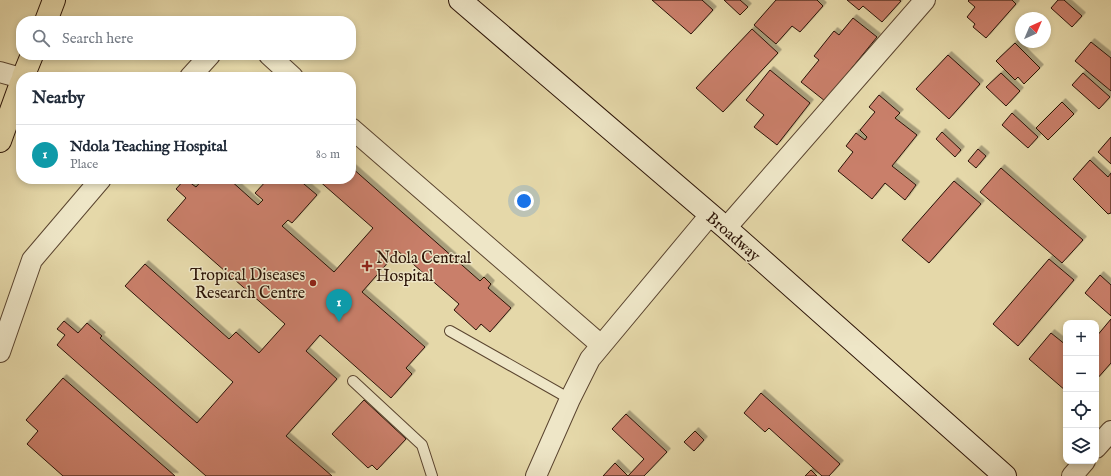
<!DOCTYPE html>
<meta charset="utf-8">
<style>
body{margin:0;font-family:"IM FELL English",serif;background:#f6f6f7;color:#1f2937}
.controls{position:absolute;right:12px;bottom:12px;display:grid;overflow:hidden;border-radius:8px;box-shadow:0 2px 6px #0003}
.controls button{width:36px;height:36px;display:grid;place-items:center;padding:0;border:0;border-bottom:1px solid #e0e1e3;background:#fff;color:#1f2937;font:20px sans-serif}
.compass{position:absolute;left:1015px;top:12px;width:36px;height:36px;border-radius:50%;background:#fff;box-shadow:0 2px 6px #0003;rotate:44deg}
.you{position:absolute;left:524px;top:201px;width:14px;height:14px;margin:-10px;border:3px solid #fff;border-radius:50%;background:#1a73e8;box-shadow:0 0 0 6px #1a73e833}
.badge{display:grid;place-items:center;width:26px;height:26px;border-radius:50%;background:#8f2418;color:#fff;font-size:13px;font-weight:700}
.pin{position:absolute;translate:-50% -33px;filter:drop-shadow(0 1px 2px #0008)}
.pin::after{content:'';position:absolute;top:21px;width:14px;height:12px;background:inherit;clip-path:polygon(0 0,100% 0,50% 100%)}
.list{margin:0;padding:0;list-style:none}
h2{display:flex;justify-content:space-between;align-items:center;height:52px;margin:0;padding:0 16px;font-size:17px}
h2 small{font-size:13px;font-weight:400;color:#747a83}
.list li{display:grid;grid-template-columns:26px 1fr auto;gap:12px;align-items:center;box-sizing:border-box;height:60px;padding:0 16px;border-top:1px solid #e0e1e3}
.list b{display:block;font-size:15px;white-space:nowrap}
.list p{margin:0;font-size:13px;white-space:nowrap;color:#747a83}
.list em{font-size:13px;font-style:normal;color:#747a83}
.icon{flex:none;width:22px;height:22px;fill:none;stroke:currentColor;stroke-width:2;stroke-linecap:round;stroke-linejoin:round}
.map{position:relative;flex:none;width:1111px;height:476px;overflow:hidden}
.search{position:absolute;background:#fff;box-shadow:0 2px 6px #0003;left:16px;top:16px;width:340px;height:44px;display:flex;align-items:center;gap:10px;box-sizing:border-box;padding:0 14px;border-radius:16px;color:#747a83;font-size:15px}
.panel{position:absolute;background:#fff;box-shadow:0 2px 6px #0003;left:16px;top:72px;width:340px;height:112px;border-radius:16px}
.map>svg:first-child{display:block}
</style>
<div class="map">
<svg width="1111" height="476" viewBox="0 0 1111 476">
<defs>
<filter id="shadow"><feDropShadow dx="3.5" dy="-3.5" stdDeviation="0" flood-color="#0004"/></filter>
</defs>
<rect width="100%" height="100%" fill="#e5d8a9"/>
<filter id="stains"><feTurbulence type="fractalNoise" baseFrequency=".005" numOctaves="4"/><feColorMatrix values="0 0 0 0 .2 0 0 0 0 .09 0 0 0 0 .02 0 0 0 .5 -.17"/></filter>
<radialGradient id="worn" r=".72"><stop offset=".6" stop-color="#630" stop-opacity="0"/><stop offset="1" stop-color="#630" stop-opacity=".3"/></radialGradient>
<!-- building -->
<g fill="#c97f6b" stroke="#2b1306" filter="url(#shadow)">
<path d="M652,0H702L713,10L691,34Z"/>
<path d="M724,0H740L748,7L740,15Z"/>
<path d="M776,0H817L823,6L800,32L792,26L776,44L754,25Z"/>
<path d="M847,0H899L901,1L882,22L863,6L859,10Z"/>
<path d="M969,0H1012L1016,4L986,38L973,27L975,24L967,17L975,7L968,1Z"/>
<path d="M1058,0H1064L1082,16L1072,27L1051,8Z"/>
<path d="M853,18L877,37L825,101L801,82L819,60L814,56L834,31L839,35Z"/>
<path d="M752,29L778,53L723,112L696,88Z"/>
<path d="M1091,42L1111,58V91L1075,61Z"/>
<path d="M1015,43L1040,68L1024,84L1018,77L1015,80L996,61Z"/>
<path d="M948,55L980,84L949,119L916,89Z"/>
<path d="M770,70L810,103L777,145L754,127L764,115L746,100Z"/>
<path d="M1001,73L1020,91L1006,106L986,87Z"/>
<path d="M1083,73L1110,97L1099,109L1072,85Z"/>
<path d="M879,95L900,113L895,118L917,135L892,166L916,185L905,200L885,183L872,199L838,171L853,152L846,146L856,133L865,140L867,137L860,130L875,112L869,107Z"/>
<path d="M1062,102L1074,114L1048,140L1036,128Z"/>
<path d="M1012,113L1038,137L1028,148L1002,125Z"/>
<path d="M942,132L961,150L955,157L936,139Z"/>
<path d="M1111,137V164L1098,152Z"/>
<path d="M978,149L986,156L976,168L968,161Z"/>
<path d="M1090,160L1108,177L1111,173V213L1108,214L1073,179Z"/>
<path d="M351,167L480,281L484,277L491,284L488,288L511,308L490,332L481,324L476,330L454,310L459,304L398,251L362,292L425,347L406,368L412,374L391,398L320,335L306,351L337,379L286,436L332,476H206L57,345L65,335L57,329L64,321L78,333L87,323L102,336L100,338L197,423L233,382L125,286L145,264L229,339L236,332L259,353L285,324L167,220L186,198L176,189L185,179L196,187L203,179H229L258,205L263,200L255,193L268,179H298L317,195L292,223L288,220L282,226L334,272L373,228L317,179H351Z"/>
<path d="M1001,168L1083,240L1062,263L980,192Z"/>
<path d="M954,181L981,204L929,263L902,240Z"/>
<path d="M1049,259L1074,280L1018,346L993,324Z"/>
<path d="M1100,275L1111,285V316L1085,293Z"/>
<path d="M1111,319V363L1096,380V337Z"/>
<path d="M1051,333L1066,345V391L1029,359Z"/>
<path d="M63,378L175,476H63L27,444L38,431L26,420Z"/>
<path d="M761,393L840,464L829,476H822L769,428L765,432L744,413Z"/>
<path d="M364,400L406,439L377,470L372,465L368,468L332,434Z"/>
<path d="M626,414L667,452L644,476H603L615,463L628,476L644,459L612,429Z"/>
<path d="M695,431L704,440L694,451L684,442Z"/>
<path d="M811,470L817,476H805Z"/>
</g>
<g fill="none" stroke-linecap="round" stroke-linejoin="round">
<!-- service casing -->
<g stroke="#5a442f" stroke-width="12">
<g id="service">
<path d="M450,331L570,399"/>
<path d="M353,381L422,445L432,476"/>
</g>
</g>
<!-- minor casing -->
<g stroke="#5a442f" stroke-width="22">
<g id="minor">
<path d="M269,55L293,77"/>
<path d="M0,72L21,78"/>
<path d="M190,77L210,55"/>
<path d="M351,128L601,345"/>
<path d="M726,228L925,0"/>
<path d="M0,352L32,260L101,179"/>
<path d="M1096,448L1111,431"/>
<path d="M536,476L570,399L590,359L710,215"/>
<path d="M1072,476L1085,461"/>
</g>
</g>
<!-- secondary casing -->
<g stroke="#2b1306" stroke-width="24">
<path id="secondary" d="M460,0L726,228L1005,476"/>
</g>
<!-- trunk casing -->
<g stroke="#2b1306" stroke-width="24">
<g id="trunk">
<path d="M46,21L54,0"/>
<path d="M23,77L32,55"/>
<path d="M0,141L21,83"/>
</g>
</g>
<!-- service -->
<use href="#service" stroke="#eee6c7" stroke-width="10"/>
<!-- minor -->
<use href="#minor" stroke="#eee6c7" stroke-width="20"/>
<!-- secondary -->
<use href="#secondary" stroke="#eee6c7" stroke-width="22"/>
<!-- trunk -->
<use href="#trunk" stroke="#e5d8a9" stroke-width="22"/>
</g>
<!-- markers -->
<g fill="#8f2418" stroke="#eee6c7" stroke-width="1.5">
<path d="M365 260h4v4h4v4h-4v4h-4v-4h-4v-4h4z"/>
<circle cx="313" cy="283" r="4"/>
</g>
<g text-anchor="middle" stroke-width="3" stroke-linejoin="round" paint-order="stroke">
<!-- street labels -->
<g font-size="16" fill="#2b1306" stroke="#eee6c7">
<text transform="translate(734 236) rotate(41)" y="6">Broadway</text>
</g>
<!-- poi labels -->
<g font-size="16" fill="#2b1306" stroke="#eee6c7" text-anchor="start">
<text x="376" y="263">Ndola Central<tspan x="376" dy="18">Hospital</tspan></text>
<text x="305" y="280" text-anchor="end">Tropical Diseases<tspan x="305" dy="18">Research Centre</tspan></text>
</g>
</g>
<rect width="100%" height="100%" filter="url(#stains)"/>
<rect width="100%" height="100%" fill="url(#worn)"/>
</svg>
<div class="controls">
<button>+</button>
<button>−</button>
<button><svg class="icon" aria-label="locate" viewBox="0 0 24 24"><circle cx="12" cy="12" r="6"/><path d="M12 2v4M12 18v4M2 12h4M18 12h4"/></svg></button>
<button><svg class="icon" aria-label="layers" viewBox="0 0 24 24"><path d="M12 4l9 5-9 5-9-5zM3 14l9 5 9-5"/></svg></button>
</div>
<svg class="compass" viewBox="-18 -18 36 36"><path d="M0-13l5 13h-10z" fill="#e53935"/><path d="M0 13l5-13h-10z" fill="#747a83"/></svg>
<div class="you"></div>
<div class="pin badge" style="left:339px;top:322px;background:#0f9aa8">1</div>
<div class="search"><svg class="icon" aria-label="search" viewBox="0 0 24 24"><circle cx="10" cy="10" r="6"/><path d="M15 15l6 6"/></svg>Search here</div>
<section class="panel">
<h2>Nearby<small></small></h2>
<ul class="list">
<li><span class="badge" style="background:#0f9aa8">1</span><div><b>Ndola Teaching Hospital</b><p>Place</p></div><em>80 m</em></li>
</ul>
</section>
</div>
